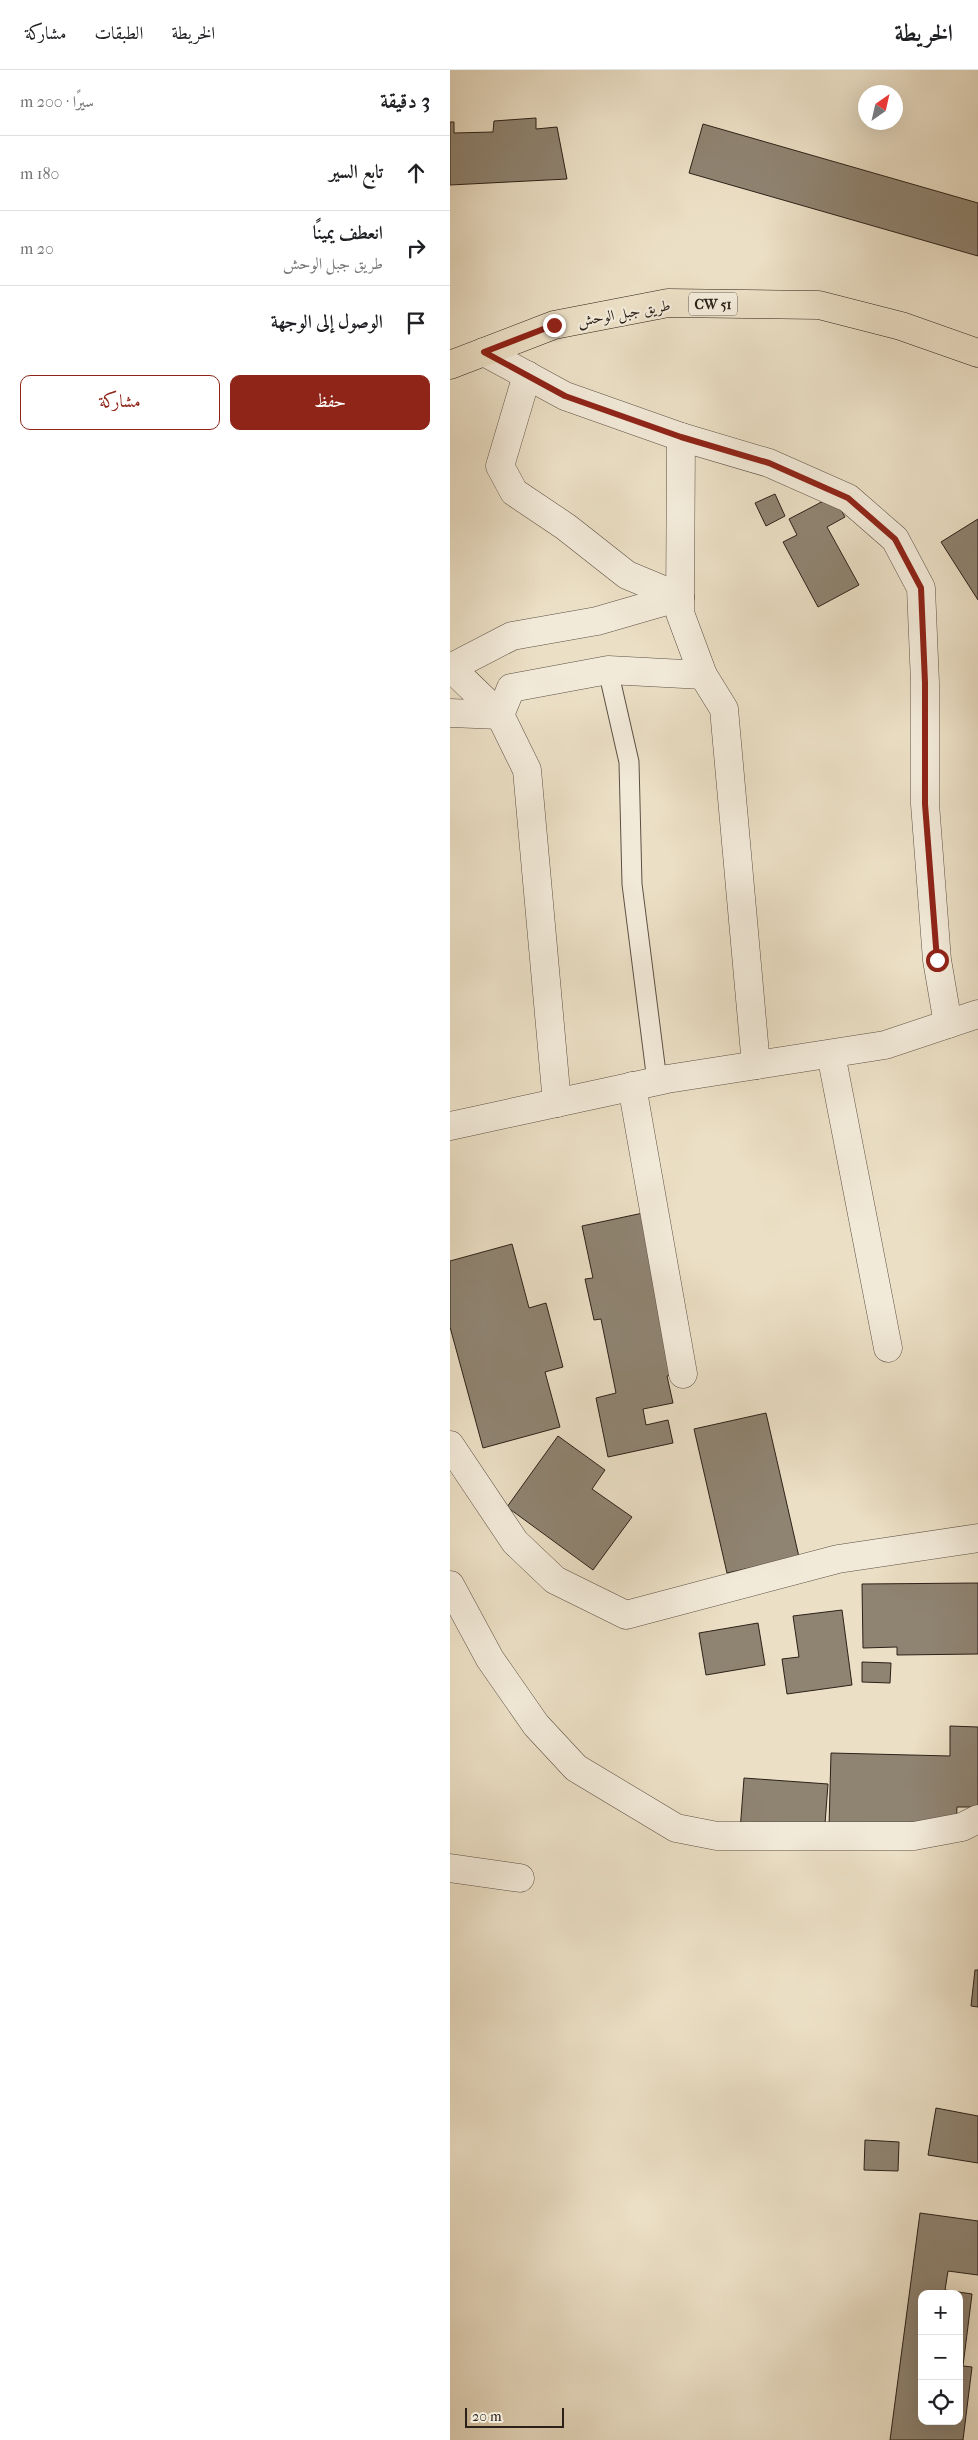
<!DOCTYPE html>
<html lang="ar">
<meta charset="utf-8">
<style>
body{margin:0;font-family:"IM FELL French Canon",Amiri,serif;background:#f6f6f6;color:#202124;direction:rtl}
.controls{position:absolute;right:15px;bottom:15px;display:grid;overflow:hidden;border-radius:10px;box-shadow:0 5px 20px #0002}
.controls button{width:45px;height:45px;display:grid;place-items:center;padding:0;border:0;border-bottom:1px solid #e0e0e0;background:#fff;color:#202124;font:25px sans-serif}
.compass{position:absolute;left:408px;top:15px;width:45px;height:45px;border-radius:50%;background:#fff;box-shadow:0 5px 20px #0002;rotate:34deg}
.scale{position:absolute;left:15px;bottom:12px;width:99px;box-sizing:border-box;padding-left:5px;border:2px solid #2c2119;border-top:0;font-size:14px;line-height:18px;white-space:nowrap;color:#2c2119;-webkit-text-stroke:4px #f2ead9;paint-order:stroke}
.stop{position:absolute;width:15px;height:15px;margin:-11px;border:4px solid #8f2418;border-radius:50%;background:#fff}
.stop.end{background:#8f2418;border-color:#fff;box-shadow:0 1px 5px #0008}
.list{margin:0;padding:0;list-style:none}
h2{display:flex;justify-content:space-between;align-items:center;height:65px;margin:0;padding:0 20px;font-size:21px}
h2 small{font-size:16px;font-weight:400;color:#757577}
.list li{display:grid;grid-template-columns:32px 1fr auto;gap:15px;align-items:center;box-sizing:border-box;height:75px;padding:0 20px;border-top:1px solid #e0e0e0}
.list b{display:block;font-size:19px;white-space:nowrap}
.list p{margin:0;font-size:16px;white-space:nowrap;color:#757577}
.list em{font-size:16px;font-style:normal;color:#757577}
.actions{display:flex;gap:10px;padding:15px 20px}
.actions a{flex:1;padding:11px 0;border:1px solid #8f2418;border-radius:10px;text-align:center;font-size:18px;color:#8f2418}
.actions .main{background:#8f2418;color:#fff}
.icon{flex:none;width:28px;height:28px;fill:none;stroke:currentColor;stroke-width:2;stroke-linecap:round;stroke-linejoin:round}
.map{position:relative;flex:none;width:528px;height:2370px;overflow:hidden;direction:ltr}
header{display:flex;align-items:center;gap:30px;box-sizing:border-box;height:70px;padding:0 25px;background:#fff;border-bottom:1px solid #e0e0e0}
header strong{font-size:24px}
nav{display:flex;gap:28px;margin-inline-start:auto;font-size:18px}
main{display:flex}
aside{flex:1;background:#fff}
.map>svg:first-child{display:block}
</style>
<header>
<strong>الخريطة</strong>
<nav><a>الخريطة</a><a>الطبقات</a><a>مشاركة</a></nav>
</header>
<main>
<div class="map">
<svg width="528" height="2370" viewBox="0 0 528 2370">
<rect width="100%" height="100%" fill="#ebdfc5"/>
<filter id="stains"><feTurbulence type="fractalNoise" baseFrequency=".004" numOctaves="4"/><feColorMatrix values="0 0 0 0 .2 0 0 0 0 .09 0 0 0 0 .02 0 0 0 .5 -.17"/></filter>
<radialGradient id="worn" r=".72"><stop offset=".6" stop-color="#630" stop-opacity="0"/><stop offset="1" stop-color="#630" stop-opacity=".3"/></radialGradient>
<!-- building -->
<g fill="#8f8472" stroke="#2c2119" fill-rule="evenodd">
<path d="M86,48V59L107,57L117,109L0,115V52H4V63L43,62L44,51Z"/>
<path d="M253,54L528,133V186L239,103Z"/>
<path d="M325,424L335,446L316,456L305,433Z"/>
<path d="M383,426L395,447L377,457L409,515L368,537L333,472L347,465L339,449Z"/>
<path d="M528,449V530L491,472Z"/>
<path d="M207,1140L241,1301L217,1306L223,1333L193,1339L196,1355L218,1350L223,1373L158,1387L146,1328L166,1323L151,1249L144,1250L135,1209L143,1208L132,1156Z"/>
<path d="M62,1174L79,1238L96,1233L113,1297L95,1302L110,1357L33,1378L0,1257V1191Z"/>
<path d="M316,1343L349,1487L277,1503L244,1359Z"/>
<path d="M108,1366L155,1400L142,1419L182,1447L143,1500L57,1437Z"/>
<path d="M528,1513V1584L447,1585V1577L413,1578L412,1514Z"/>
<path d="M392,1540L402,1615L337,1624L332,1589L349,1587L343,1546Z"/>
<path d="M308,1553L315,1595L256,1605L249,1563Z"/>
<path d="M412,1592L441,1593L440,1613L412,1612Z"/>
<path d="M500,1656L528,1657V1737H507L506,1760L379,1757L381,1683L500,1686Z"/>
<path d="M294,1708L378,1714L374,1767L290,1761Z"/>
<path d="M525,1900H528V1937L521,1936Z"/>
<path d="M486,2038L528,2046V2093L478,2085Z"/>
<path d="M415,2070L449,2072L448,2101L414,2100Z"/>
<path d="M470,2143L528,2151V2205L498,2201L495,2220L522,2224L513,2296L522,2297L513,2370H440ZM472,2224H509V2351H472Z"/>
</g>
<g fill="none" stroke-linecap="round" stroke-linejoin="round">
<!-- service casing -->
<g stroke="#5c5044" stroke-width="21">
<path id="service" d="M158,600L179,692L182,814L207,1011"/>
</g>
<!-- minor casing -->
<g stroke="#5c5044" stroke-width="29">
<g id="minor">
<path d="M34,282L115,326L231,367L319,393L398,428L445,469L471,518L475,613V734L487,890L498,954"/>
<path d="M77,305L50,396L64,422L116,457L177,505L230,527"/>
<path d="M231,367L230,543L253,605L274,639L306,995"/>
<path d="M0,597L50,645"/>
<path d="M0,598L62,566L147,551L230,527"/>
<path d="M0,643L50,645"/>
<path d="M381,984L438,1278"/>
<path d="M182,1016L233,1304"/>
<path d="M107,1033L77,700L50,645L61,618L158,600L253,605"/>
<path d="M0,1056L217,1009L435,975L528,944"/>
<path d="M0,1375L65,1472L105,1510L176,1545L388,1489L528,1468"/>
<path d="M0,1515L40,1589L86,1655L126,1698L226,1758L267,1766H464L512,1757L528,1749"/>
<path d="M0,1798L70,1808"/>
</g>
</g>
<!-- primary casing -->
<g stroke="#2c2119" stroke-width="29">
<path id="primary" d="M0,295L104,255L218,233L369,235L451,256L528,283"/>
</g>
<!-- service -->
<use href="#service" stroke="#f2ead9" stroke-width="19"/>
<!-- minor -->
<use href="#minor" stroke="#f2ead9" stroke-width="28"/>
<!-- primary -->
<use href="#primary" stroke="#ebdfc5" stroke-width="28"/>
</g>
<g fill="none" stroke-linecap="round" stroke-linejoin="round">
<!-- route -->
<path stroke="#8f2418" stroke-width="6" d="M104,255L34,282L115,326L231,367L319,393L398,428L445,469L471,518L475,613V734L487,890"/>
</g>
<g text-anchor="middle" stroke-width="4.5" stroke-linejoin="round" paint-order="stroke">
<!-- shield labels -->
<rect fill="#f2ead9" stroke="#675d53" stroke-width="1" x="239" y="222.5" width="48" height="23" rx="4"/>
<g font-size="14" font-weight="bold" fill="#2c2119">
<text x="263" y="239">CW 51</text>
</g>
<!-- street labels -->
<g font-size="15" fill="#2c2119" stroke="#f2ead9">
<text transform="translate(174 243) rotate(-10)" y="5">طريق جبل الوحش</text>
</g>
</g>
<rect width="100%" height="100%" filter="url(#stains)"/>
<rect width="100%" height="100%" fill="url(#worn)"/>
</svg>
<div class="controls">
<button>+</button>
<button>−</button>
<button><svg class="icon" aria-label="locate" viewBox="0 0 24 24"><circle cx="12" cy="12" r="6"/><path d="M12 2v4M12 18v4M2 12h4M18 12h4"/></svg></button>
</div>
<svg class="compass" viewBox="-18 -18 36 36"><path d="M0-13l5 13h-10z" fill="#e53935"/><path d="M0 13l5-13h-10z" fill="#757577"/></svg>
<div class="scale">20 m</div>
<div class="stop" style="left:487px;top:890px"></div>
<div class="stop end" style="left:104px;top:255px"></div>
</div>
<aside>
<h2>3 دقيقة<small>سيرًا · 200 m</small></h2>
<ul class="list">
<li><svg class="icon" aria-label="ahead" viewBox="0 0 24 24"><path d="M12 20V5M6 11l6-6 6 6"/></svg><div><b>تابع السير</b></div><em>180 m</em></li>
<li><svg class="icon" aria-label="right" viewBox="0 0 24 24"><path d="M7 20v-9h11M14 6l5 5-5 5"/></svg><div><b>انعطف يمينًا</b><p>طريق جبل الوحش</p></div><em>20 m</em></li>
<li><svg class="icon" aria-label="arrive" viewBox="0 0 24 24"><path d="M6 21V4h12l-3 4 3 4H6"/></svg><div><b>الوصول إلى الوجهة</b></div></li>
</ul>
<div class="actions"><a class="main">حفظ</a><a>مشاركة</a></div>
</aside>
</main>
